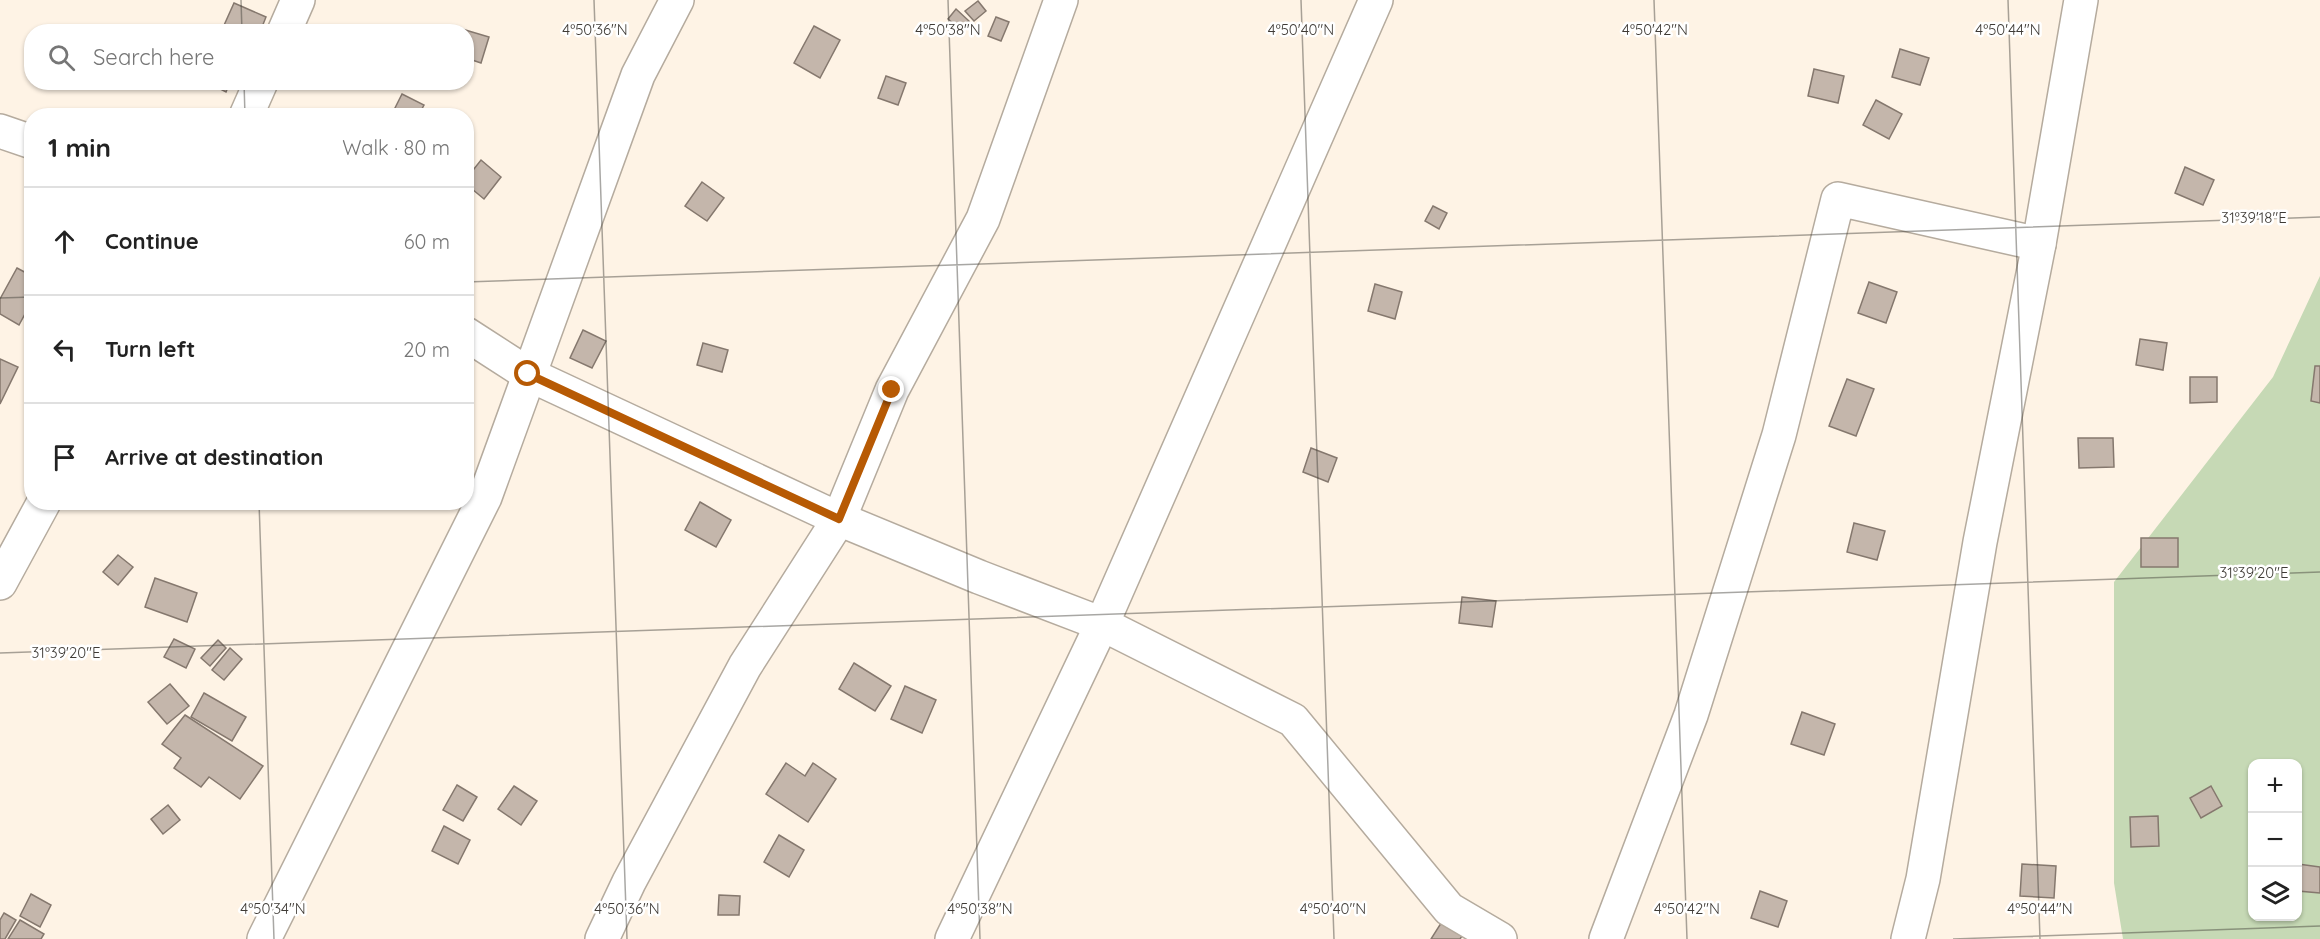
<!DOCTYPE html>
<meta charset="utf-8">
<style>
body{margin:0;font-family:Quicksand,sans-serif;background:#f2f2f2;color:#222}
.controls{position:absolute;right:18px;bottom:18px;display:grid;overflow:hidden;border-radius:12px;box-shadow:0 2px 4px #0004}
.controls button{width:54px;height:54px;display:grid;place-items:center;padding:0;border:0;border-bottom:2px solid #e0e0e0;background:#fff;color:#222;font:30px sans-serif}
.stop{position:absolute;width:18px;height:18px;margin:-14px;border:4px solid #b75a04;border-radius:50%;background:#fff}
.stop.end{background:#b75a04;border-color:#fff;box-shadow:0 2px 6px #0008}
.list{margin:0;padding:0;list-style:none}
h2{display:flex;justify-content:space-between;align-items:center;height:78px;margin:0;padding:0 24px;font-size:26px}
h2 small{font-size:20px;font-weight:400;color:#767676}
.list li{display:grid;grid-template-columns:39px 1fr auto;gap:18px;align-items:center;box-sizing:border-box;height:108px;padding:0 24px;border-top:2px solid #e0e0e0}
.list b{display:block;font-size:22px;white-space:nowrap}
.list em{font-size:20px;font-style:normal;color:#767676}
.icon{flex:none;width:33px;height:33px;fill:none;stroke:currentColor;stroke-width:2;stroke-linecap:round;stroke-linejoin:round}
.map{position:relative;flex:none;width:2320px;height:939px;overflow:hidden}
.search{position:absolute;background:#fff;box-shadow:0 2px 4px #0004;left:24px;top:24px;width:450px;height:66px;display:flex;align-items:center;gap:15px;box-sizing:border-box;padding:0 21px;border-radius:24px;color:#767676;font-size:22px}
.panel{position:absolute;background:#fff;box-shadow:0 2px 4px #0004;left:24px;top:108px;width:450px;height:402px;border-radius:24px}
.map>svg:first-child{display:block}
</style>
<div class="map">
<svg width="2320" height="939" viewBox="0 0 2320 939">
<rect width="100%" height="100%" fill="#fef3e5"/>
<!-- green -->
<path fill="#c6d9b5" fill-rule="evenodd" d="M2320,276V939H2123L2114,883V582L2273,377ZM2252,764H2298V916H2252Z"/>
<!-- building -->
<g fill="#c4b6ab" stroke="#85786e" stroke-width="1.5">
<path d="M978,1L986,11L974,21L965,11Z"/>
<path d="M234,3L266,17L260,32H221Z"/>
<path d="M956,9L969,21L962,31L948,19Z"/>
<path d="M996,17L1009,22L1001,41L988,36Z"/>
<path d="M146,25L167,32H144Z"/>
<path d="M814,26L840,40L820,78L794,63Z"/>
<path d="M462,29L489,37L481,63L466,58V32H462Z"/>
<path d="M1900,49L1929,58L1920,85L1892,77Z"/>
<path d="M1814,69L1844,76L1838,103L1808,96Z"/>
<path d="M886,76L906,83L898,105L878,98Z"/>
<path d="M207,82H230L226,92Z"/>
<path d="M402,94L424,105L418,116H400L393,112Z"/>
<path d="M1876,100L1902,114L1889,139L1863,125Z"/>
<path d="M481,160L501,177L484,199L466,184V179Z"/>
<path d="M2185,167L2214,180L2203,205L2175,193Z"/>
<path d="M702,182L724,198L707,221L685,206Z"/>
<path d="M1433,206L1447,213L1439,229L1425,221Z"/>
<path d="M17,268L32,276V301L19,325L0,314V299Z"/>
<path d="M1869,282L1897,292L1886,323L1858,313Z"/>
<path d="M1375,284L1402,292L1395,319L1368,311Z"/>
<path d="M583,330L606,341L592,368L570,358Z"/>
<path d="M2140,339L2167,343L2163,370L2136,365Z"/>
<path d="M703,343L728,350L722,372L697,365Z"/>
<path d="M0,359L18,367L0,404Z"/>
<path d="M2315,366H2320V403L2311,401Z"/>
<path d="M2190,377H2217V402L2190,403Z"/>
<path d="M1847,379L1874,389L1856,436L1829,426Z"/>
<path d="M2078,438H2113L2114,467L2079,468Z"/>
<path d="M1311,448L1337,458L1328,482L1303,472Z"/>
<path d="M700,502L731,520L716,547L685,530Z"/>
<path d="M1854,523L1885,531L1877,560L1847,552Z"/>
<rect x="2141" y="538" width="37" height="29"/>
<path d="M118,555L133,567L118,585L103,572Z"/>
<path d="M155,578L197,593L187,622L145,607Z"/>
<path d="M1462,597L1496,601L1492,627L1459,623Z"/>
<path d="M174,639L195,649L186,668L164,657Z"/>
<path d="M218,640L226,648L210,666L201,658Z"/>
<path d="M230,648L242,659L224,680L212,670Z"/>
<path d="M854,663L891,686L875,711L839,689Z"/>
<path d="M170,684L189,706L167,724L148,702Z"/>
<path d="M905,686L936,700L922,733L891,719Z"/>
<path d="M204,693L246,717L232,741L191,717Z"/>
<path d="M1802,712L1835,724L1824,755L1791,744Z"/>
<path d="M185,715L263,766L240,799L209,777L201,787L174,768L181,758L162,744Z"/>
<path d="M786,763L805,776L813,763L836,779L808,822L766,794Z"/>
<path d="M457,785L477,797L463,821L443,810Z"/>
<path d="M514,786L537,801L521,825L498,809Z"/>
<path d="M2211,786L2222,806L2201,818L2190,798Z"/>
<path d="M168,805L180,820L163,834L151,819Z"/>
<path d="M2158,816L2159,846L2131,847L2130,817Z"/>
<path d="M444,826L470,840L458,864L432,851Z"/>
<path d="M779,835L804,850L789,877L764,862Z"/>
<path d="M2022,864L2056,866L2054,898L2020,896Z"/>
<path d="M2298,864L2320,867V893L2298,891Z"/>
<path d="M1760,891L1787,901L1778,927L1751,918Z"/>
<path d="M31,894L51,905L40,927L20,916Z"/>
<path d="M719,895L740,896L739,915H718Z"/>
<path d="M4,913L16,920L5,939H0V920Z"/>
<path d="M20,920L44,934L41,939H8Z"/>
<path d="M1443,920L1464,933L1460,939H1431Z"/>
</g>
<g fill="none" stroke-linecap="round" stroke-linejoin="round">
<!-- minor casing -->
<g stroke="#b5ab9e" stroke-width="36">
<g id="minor">
<path d="M284,32L298,0"/>
<path d="M246,116L261,82"/>
<path d="M0,131L32,142"/>
<path d="M466,334L528,374L839,519L979,577L1102,624L1293,720L1449,909L1500,939"/>
<path d="M0,583L44,502"/>
<path d="M264,939L485,497L638,75L677,0"/>
<path d="M602,939L629,882L745,666L839,519L892,390L983,219L1061,0"/>
<path d="M952,939L1102,624L1376,0"/>
<path d="M1606,939L1691,715L1779,435L1838,199L2039,244"/>
<path d="M1908,939L1923,879L1980,542L2039,244L2081,0"/>
</g>
</g>
<!-- minor -->
<use href="#minor" stroke="#fff" stroke-width="33"/>
</g>
<g fill="none" stroke-linecap="round" stroke-linejoin="round">
<!-- route -->
<path stroke="#b75a04" stroke-width="8" d="M528,374L839,519L892,390"/>
</g>
<!-- ticks -->
<path fill="none" stroke="#3f3b36" stroke-width="1.5" stroke-opacity="0.45" d="M241,0L242,32M594,0L627,939M948,0L980,939M1301,0L1334,939M1654,0L1687,939M2008,0L2040,939M244,82L245,116M466,282L2320,217M0,298L32,297M259,502L274,939M0,653L2320,572M1953,939L2320,926"/>
<g font-size="15" text-anchor="middle" fill="#3f3b36" stroke="#fff" stroke-width="5" stroke-linejoin="round" paint-order="stroke">
<text x="595" y="35">4°50'36"N</text>
<text x="948" y="35">4°50'38"N</text>
<text x="1301" y="35">4°50'40"N</text>
<text x="1655" y="35">4°50'42"N</text>
<text x="2008" y="35">4°50'44"N</text>
<text x="2254" y="223">31°39'18"E</text>
<text x="2254" y="578">31°39'20"E</text>
<text x="66" y="658">31°39'20"E</text>
<text x="273" y="914">4°50'34"N</text>
<text x="627" y="914">4°50'36"N</text>
<text x="980" y="914">4°50'38"N</text>
<text x="1333" y="914">4°50'40"N</text>
<text x="1687" y="914">4°50'42"N</text>
<text x="2040" y="914">4°50'44"N</text>
</g>
</svg>
<div class="controls">
<button>+</button>
<button>−</button>
<button><svg class="icon" aria-label="layers" viewBox="0 0 24 24"><path d="M12 4l9 5-9 5-9-5zM3 14l9 5 9-5"/></svg></button>
</div>
<div class="stop" style="left:528px;top:374px"></div>
<div class="stop end" style="left:892px;top:390px"></div>
<div class="search"><svg class="icon" aria-label="search" viewBox="0 0 24 24"><circle cx="10" cy="10" r="6"/><path d="M15 15l6 6"/></svg>Search here</div>
<section class="panel">
<h2>1 min<small>Walk · 80 m</small></h2>
<ul class="list">
<li><svg class="icon" aria-label="ahead" viewBox="0 0 24 24"><path d="M12 20V5M6 11l6-6 6 6"/></svg><div><b>Continue</b></div><em>60 m</em></li>
<li><svg class="icon" aria-label="left" viewBox="0 0 24 24"><path d="M17 20v-9H6M10 6l-5 5 5 5"/></svg><div><b>Turn left</b></div><em>20 m</em></li>
<li><svg class="icon" aria-label="arrive" viewBox="0 0 24 24"><path d="M6 21V4h12l-3 4 3 4H6"/></svg><div><b>Arrive at destination</b></div></li>
</ul>
</section>
</div>
